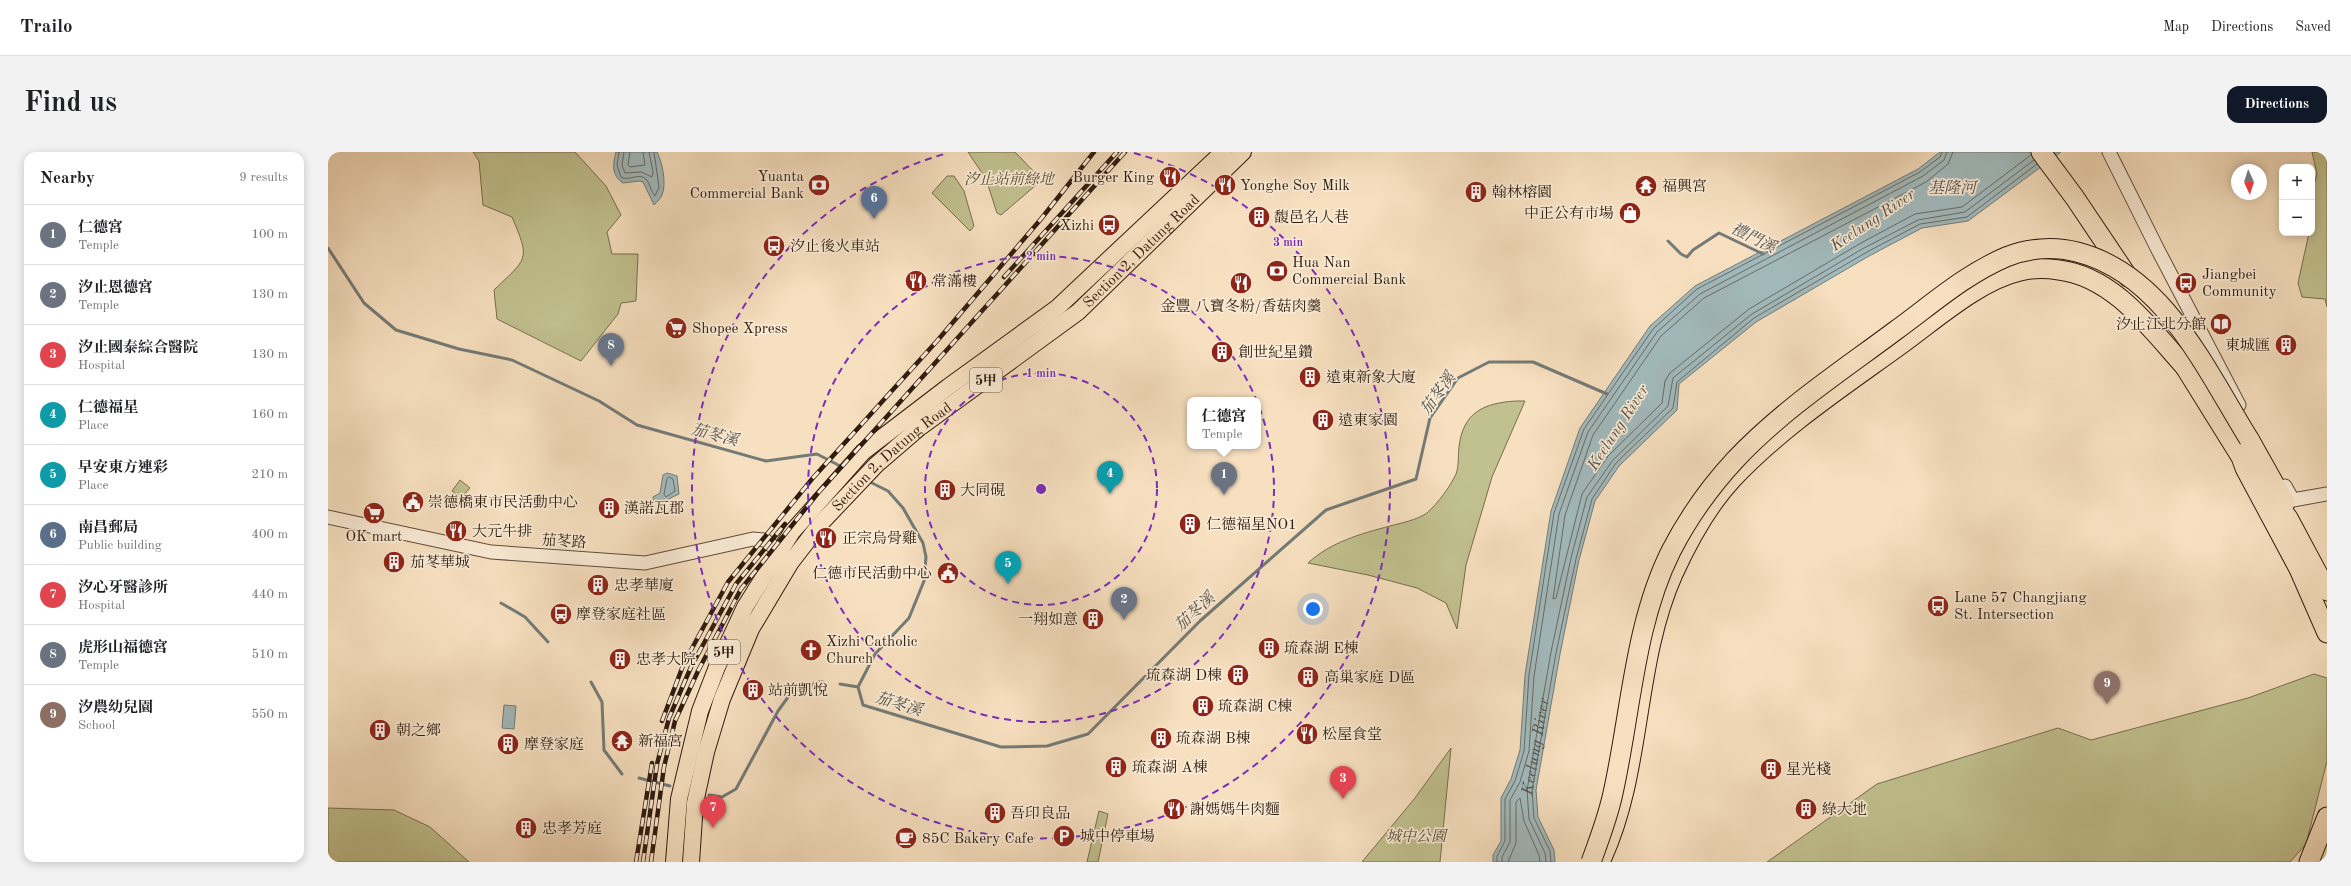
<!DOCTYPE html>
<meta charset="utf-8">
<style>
body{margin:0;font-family:"Old Standard TT","Noto Serif TC",serif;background:#f2f2f2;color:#202124}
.controls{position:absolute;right:12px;top:12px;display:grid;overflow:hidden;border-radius:8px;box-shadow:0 2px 10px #0003}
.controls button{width:36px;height:36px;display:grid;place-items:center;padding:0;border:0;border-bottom:1px solid #e0e0e0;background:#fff;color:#202124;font:20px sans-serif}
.compass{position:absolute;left:1903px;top:12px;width:36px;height:36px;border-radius:50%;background:#fff;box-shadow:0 2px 10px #0003;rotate:176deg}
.you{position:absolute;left:985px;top:457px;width:14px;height:14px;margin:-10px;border:3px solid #fff;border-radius:50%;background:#1a73e8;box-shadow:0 0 0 6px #1a73e833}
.badge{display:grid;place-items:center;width:26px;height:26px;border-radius:50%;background:#111827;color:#fff;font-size:13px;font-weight:700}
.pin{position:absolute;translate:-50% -33px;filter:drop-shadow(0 1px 2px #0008)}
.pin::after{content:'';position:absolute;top:21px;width:14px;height:12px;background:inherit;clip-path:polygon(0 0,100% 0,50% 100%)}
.popup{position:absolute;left:859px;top:245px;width:74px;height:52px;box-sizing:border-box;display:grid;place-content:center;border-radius:8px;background:#fff;filter:drop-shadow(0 1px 3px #0005);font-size:13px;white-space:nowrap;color:#757577}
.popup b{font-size:15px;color:#202124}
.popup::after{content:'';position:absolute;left:50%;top:100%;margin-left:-8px;border:8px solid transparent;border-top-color:#fff}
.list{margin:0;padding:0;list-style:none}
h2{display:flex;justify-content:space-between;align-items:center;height:52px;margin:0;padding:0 16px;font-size:17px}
h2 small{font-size:13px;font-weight:400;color:#757577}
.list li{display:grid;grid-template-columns:26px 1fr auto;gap:12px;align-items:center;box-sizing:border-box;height:60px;padding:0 16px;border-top:1px solid #e0e0e0}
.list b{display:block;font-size:15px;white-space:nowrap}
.list p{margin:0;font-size:13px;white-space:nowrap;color:#757577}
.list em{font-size:13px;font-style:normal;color:#757577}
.map{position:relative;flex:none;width:1999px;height:710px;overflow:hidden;border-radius:12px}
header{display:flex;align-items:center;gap:24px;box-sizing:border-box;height:56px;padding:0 20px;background:#fff;border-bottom:1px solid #e0e0e0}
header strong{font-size:19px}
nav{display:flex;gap:22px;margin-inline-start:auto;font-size:14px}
.intro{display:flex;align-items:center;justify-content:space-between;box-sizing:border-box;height:96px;padding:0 24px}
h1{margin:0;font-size:28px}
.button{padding:10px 18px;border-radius:12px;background:#111827;color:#fff;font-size:14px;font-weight:700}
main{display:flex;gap:24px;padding:0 24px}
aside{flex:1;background:#fff;border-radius:12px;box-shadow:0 2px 10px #0003}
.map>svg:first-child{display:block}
</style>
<header>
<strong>Trailo</strong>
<nav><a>Map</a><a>Directions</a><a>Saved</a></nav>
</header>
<div class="intro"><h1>Find us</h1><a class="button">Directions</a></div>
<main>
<aside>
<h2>Nearby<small>9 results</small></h2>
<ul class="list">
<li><span class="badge" style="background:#6b7280">1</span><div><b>仁德宮</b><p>Temple</p></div><em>100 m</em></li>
<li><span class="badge" style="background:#6b7280">2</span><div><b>汐止恩德宮</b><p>Temple</p></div><em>130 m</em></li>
<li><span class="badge" style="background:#e0444e">3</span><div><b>汐止國泰綜合醫院</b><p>Hospital</p></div><em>130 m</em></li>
<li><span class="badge" style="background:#0f9aa8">4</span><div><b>仁德福星</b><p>Place</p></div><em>160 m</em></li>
<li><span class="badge" style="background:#0f9aa8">5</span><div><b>早安東方連彩</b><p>Place</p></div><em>210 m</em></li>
<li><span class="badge" style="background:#5c6f8a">6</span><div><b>南昌郵局</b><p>Public building</p></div><em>400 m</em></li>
<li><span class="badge" style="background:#e0444e">7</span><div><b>汐心牙醫診所</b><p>Hospital</p></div><em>440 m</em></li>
<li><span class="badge" style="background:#6b7280">8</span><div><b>虎形山福德宮</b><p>Temple</p></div><em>510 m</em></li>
<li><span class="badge" style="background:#8d6e63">9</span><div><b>汐農幼兒園</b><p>School</p></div><em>550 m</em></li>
</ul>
</aside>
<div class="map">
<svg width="1999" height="710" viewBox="0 0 1999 710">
<rect width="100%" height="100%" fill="#f7e0c0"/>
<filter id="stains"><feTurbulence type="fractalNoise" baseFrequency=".005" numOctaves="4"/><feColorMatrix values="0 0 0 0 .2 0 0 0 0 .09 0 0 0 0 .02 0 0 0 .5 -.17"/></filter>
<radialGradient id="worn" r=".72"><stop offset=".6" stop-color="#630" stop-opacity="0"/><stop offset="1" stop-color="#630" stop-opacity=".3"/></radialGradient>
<!-- green -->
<g fill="#c1c18f" stroke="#786e4f">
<path d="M145,0H247L278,34L293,63L279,80L284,102H310L308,149L293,151L290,162L253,209L169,167L166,138C199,106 203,109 184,65L155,53L151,9Z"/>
<path d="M640,0H687L714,28L673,63L669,61L658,27Z"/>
<path d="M1984,0H1999V155L1997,147L1974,145L1970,131L1981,81H1984V40L1989,22Z"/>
<path d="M619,24H626L636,39L646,74L642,79L604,41Z"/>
<path d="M1188,249H1197L1164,325L1138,413L1129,477L1118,451L1089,436L1040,423L980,411C1003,390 1032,382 1062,374C1073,371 1089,368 1099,361C1110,351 1122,335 1128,322C1131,314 1130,303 1131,295C1135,260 1156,251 1188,249Z"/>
<path d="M132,328L142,336L133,346L124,339Z"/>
<path d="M1986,522L1999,526V609L1978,692L1962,710H1439L1549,632L1730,576L1763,588L1920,546Z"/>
<path d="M1123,596L1112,710H1034L1087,646Z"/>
<path d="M0,656L66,658L102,675L141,710H0Z"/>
<path d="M771,659L780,662L770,710H759Z"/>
</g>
<!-- water -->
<g fill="#a2babd" stroke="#747b77">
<path d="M288,0H329C334,10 339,31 334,43C333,46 329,50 326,53L315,30L311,29L295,31C283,23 285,12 288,0Z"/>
<path d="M1612,0H1733L1640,69L1594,76L1541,104L1428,170L1351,232L1349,258L1291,314L1267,349L1251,408L1232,502L1208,638L1210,665L1226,698L1227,710H1165V703L1173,689V646L1183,627L1192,598L1197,523L1223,359L1252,276L1322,174L1367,134L1590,17Z"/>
<path d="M339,321L349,324L351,342L330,352L325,348V345L332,341L335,323Z"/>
<path d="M176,553L188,554L186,577L174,576Z"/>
</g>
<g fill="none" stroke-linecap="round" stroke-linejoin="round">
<!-- shore -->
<g stroke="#686b66" stroke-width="1">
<path d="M291,0L289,13L293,25C301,30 310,20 318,27C322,31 323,40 327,44L331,35L326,0"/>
<path d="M296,0L294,13L297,21L313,20L324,25L325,20L321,0"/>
<path d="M302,0L300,13L302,15L317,13L315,0"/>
<path d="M1625,0L1620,12L1598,30L1376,146L1333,184L1265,283L1237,363L1225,447L1228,446L1254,342L1280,304L1334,251L1337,229L1342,221L1421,157L1533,91L1587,62L1634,55L1703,3"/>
<path d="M341,325L345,327L347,339L338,345L336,342L339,327Z"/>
<path d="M1169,710V704L1177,689V647L1187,629L1196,599L1201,523L1226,361L1256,277L1325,177L1369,137L1592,20L1612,5L1614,0"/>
<path d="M1174,710V705L1182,690V648L1192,630L1201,599L1206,524L1231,362L1260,280L1329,180L1372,142L1595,24L1616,8L1619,0"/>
<path d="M1180,710L1188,691V650L1192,646L1196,669L1211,703L1212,710"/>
<path id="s1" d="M1218,710L1217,701L1201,667L1199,638L1223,500L1243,406L1259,345L1285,308L1340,254L1345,226L1424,162L1536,96L1590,68L1637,60L1706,8"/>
<path d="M1223,710L1222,699L1206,666L1204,638L1228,501L1248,407L1264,347L1288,311L1345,256L1349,230L1426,166L1539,100L1592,72L1639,65L1709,12"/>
</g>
<!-- stream -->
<g stroke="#747b77" stroke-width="3">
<path d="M1340,89L1353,102L1359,105L1365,98L1391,81L1435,102"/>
<path d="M0,96L36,151L68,178L131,197L184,208L271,249L309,273L438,309L489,302L514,315"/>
<path d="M540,329L560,339L575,356L595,391L598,405L596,429L581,466L547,502L530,535L535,553L673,595L719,594L760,582L872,469L998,358L1088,327L1102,266L1130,226L1161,210H1205L1279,242"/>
<path d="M173,451L197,465L220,490"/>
<path d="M263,530L274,550L276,598L294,622"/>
<path d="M512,532L530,535"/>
<path d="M311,626L342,634"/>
<path d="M381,643L394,645L408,637L450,559L463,541L491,530H495"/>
</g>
<!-- tertiary casing -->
<g stroke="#614d3b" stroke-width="15">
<g id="tertiary">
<path d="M1781,0L1830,98L1911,253"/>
<path d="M1957,334L1965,348L1999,342"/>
<path d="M0,365L163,400L317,411L425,387L437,388L459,406"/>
</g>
</g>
<!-- primary casing -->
<g stroke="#2f1c0f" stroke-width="18">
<g id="primary">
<path d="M346,710L351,647L372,559L389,515L417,455L464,380L535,300L620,235L729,156L895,0"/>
<path id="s2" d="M363,710L367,651L378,600L394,547L423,477L463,410L493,371L548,313L591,276L750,160L915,0"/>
</g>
</g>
<!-- motorway casing -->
<g stroke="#2f1c0f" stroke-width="21">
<g id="motorway">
<path d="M1713,0L1747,46L1800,125"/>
<path d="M1852,207L1913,305L1917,316L1971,417L1999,481"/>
<path d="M1921,287L1957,351"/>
<path d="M1941,341L1960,366L1999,439"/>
<path d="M1272,710C1315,620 1304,514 1345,422C1360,389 1379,354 1404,327C1454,274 1517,233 1576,190C1609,166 1652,128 1692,119C1704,116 1718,116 1731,118C1787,125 1824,179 1859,217"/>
<path d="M1981,710L1999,665"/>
</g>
</g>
<!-- tertiary -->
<use href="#tertiary" stroke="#faebd6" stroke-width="13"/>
<!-- primary -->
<use href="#primary" stroke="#f7e0c0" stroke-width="16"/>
<!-- motorway -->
<use href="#motorway" stroke="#f7e0c0" stroke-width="19"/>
<!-- rail casing -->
<g stroke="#2f1c0f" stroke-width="4.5">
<g id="rail">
<path d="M676,125L789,0"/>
<path d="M334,569L356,511L400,430L484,327L609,189L713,67L766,0"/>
<path d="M308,710L324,611"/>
<path d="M315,710L329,612L341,566L363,515L408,432L457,372"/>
<path d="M323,710L336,615L347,569L370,519L413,437L490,341L797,0"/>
</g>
</g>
<!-- rail -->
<use href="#rail" stroke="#faebd6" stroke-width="3" stroke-dasharray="9" stroke-linecap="butt"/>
<!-- motorway-bridge casing -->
<g stroke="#2f1c0f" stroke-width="21" stroke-linecap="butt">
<path id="motorway-bridge" d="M1263,710C1271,688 1280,665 1285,641C1303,561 1306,473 1343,399C1360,366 1382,335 1407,308C1454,258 1512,220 1567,179C1603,153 1636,123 1678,105C1700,96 1726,94 1749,100C1836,122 1878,218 1921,287"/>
</g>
<!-- motorway-bridge -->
<use href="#motorway-bridge" stroke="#f7e0c0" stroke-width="19"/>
</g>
<!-- distance rings -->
<g fill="none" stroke="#7b2cbf" stroke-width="2" stroke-dasharray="7 5">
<circle cx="713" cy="337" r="116"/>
<circle cx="713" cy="337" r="233"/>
<path d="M806 1A349 349 0 1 1 620 1"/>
</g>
<!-- icons -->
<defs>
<g id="restaurant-disc" transform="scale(1.15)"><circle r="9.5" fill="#8f2418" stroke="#faebd6"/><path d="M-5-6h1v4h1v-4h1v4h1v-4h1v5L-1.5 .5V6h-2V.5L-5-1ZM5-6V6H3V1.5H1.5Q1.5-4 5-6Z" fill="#fff"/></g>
<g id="bank-disc" transform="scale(1.15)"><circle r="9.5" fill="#8f2418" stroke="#faebd6"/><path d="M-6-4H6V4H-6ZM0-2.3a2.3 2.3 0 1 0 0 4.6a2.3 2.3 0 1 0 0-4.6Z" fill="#fff"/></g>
<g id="temple-disc" transform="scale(1.15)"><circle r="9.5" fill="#8f2418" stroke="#faebd6"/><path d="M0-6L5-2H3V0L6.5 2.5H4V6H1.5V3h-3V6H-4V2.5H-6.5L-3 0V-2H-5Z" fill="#fff"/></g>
<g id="building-disc" transform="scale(1.15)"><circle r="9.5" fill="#8f2418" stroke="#faebd6"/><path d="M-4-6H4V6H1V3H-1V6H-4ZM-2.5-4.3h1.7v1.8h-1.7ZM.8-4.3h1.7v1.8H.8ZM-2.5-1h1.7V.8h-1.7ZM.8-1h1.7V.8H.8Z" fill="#fff"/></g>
<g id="shop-disc" transform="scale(1.15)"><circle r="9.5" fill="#8f2418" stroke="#faebd6"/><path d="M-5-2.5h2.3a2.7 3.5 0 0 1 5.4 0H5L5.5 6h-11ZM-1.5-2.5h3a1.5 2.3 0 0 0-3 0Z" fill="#fff"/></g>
<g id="bus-disc" transform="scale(1.15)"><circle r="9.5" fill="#8f2418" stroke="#faebd6"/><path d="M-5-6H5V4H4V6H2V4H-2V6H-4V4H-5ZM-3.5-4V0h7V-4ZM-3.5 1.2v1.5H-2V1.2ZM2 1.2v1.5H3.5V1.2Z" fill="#fff"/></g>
<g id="library-disc" transform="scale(1.15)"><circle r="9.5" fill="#8f2418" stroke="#faebd6"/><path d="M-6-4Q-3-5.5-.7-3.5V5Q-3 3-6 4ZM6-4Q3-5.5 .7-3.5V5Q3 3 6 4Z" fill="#fff"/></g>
<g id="supermarket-disc" transform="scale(1.15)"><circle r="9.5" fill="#8f2418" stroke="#faebd6"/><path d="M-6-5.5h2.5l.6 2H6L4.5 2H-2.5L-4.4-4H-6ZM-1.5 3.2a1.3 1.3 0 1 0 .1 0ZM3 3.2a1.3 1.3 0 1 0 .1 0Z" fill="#fff"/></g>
<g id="civic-disc" transform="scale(1.15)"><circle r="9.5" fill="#8f2418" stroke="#faebd6"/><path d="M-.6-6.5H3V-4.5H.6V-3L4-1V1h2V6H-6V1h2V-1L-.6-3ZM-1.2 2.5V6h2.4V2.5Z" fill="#fff"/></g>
<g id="church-disc" transform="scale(1.15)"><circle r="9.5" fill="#8f2418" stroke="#faebd6"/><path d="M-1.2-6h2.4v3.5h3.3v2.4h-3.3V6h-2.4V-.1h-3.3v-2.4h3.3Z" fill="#fff"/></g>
<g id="parking-disc" transform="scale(1.15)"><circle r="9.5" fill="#8f2418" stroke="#faebd6"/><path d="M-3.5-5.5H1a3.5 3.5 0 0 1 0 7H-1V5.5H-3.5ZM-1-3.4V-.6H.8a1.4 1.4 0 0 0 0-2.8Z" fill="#fff"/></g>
<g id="cafe-disc" transform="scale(1.15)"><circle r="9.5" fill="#8f2418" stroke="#faebd6"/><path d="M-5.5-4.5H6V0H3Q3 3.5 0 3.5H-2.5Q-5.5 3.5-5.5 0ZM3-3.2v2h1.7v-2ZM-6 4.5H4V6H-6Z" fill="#fff"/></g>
</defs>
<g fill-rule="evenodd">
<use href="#restaurant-disc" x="842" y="25"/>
<use href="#bank-disc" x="491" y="33"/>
<use href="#restaurant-disc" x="897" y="33"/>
<use href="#temple-disc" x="1318" y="34"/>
<use href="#building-disc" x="1148" y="40"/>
<use href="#shop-disc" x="1302" y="61"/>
<use href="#building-disc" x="931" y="65"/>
<use href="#bus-disc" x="781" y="73"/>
<use href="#bus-disc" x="446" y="94"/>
<use href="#bank-disc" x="949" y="119"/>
<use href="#restaurant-disc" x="588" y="129"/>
<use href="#restaurant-disc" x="913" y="131"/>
<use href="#bus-disc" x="1858" y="131"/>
<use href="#library-disc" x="1893" y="172"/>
<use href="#supermarket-disc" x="348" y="176"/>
<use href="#building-disc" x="1958" y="193"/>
<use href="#building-disc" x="894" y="200"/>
<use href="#building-disc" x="982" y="225"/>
<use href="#building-disc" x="995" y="268"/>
<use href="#building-disc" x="617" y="338"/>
<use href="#civic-disc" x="85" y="350"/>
<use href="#building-disc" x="281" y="356"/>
<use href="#supermarket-disc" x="46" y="361"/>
<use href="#building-disc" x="862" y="372"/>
<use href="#restaurant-disc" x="128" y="379"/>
<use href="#restaurant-disc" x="498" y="386"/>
<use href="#building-disc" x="66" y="410"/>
<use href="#civic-disc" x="620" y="421"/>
<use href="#building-disc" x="270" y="433"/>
<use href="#bus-disc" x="1610" y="454"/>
<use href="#bus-disc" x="233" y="462"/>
<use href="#building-disc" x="765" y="467"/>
<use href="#building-disc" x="941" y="496"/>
<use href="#church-disc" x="483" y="498"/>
<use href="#building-disc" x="292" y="507"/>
<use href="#building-disc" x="910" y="523"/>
<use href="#building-disc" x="980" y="525"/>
<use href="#building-disc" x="425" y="538"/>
<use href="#building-disc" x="875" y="554"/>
<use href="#building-disc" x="52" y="578"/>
<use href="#restaurant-disc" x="979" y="582"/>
<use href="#building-disc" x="833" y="586"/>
<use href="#temple-disc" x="294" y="589"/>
<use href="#building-disc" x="180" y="592"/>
<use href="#building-disc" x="788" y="615"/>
<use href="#building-disc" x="1443" y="617"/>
<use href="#restaurant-disc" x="846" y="657"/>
<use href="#building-disc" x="1478" y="657"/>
<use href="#building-disc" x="667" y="661"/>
<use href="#building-disc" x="198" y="676"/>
<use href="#parking-disc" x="736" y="684"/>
<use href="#cafe-disc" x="578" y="686"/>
</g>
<g text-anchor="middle" stroke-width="3.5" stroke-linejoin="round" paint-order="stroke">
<!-- shield labels -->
<g fill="#faebd6" stroke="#6c5a4b" stroke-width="1">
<rect x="642" y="216" width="32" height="24" rx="3"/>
<rect x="380" y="488" width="32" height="24" rx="3"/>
</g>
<g font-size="14" font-weight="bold" fill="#2f1c0f">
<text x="658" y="233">5甲</text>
<text x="396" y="505">5甲</text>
</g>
<!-- poi labels -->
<g font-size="15" fill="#2f1c0f" stroke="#faebd6" text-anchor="start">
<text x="476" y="29" text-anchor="end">Yuanta<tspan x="476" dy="17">Commercial Bank</tspan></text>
<text x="826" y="30" text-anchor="end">Burger King</text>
<text x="912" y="38">Yonghe Soy Milk</text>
<text x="1334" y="39">福興宮</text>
<text x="1164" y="45">翰林榕園</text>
<text x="1286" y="66" text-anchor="end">中正公有市場</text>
<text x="946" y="70">馥邑名人巷</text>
<text x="766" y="78" text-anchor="end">Xizhi</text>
<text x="462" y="99">汐止後火車站</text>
<text x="964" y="115">Hua Nan<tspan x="964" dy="17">Commercial Bank</tspan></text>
<text x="1874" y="127">Jiangbei<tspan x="1874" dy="17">Community</tspan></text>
<text x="604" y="134">常滿樓</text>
<text x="913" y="159" text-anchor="middle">金豐 八寶冬粉/香菇肉羹</text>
<text x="1878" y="177" text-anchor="end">汐止江北分館</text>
<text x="364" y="181">Shopee Xpress</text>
<text x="1942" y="198" text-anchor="end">東城匯</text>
<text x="910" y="205">創世紀星鑽</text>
<text x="998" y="230">遠東新象大廈</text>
<text x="1010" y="273">遠東家園</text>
<text x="632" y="343">大同硯</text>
<text x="100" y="355">崇德橋東市民活動中心</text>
<text x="296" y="361">漢諾瓦郡</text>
<text x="878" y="377">仁德福星NO1</text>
<text x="144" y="384">大元牛排</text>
<text x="46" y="389" text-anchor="middle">OK mart</text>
<text x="514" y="391">正宗烏骨雞</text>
<text x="82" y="415">茄苳華城</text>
<text x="604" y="426" text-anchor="end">仁德市民活動中心</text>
<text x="286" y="438">忠孝華廈</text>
<text x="1626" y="450">Lane 57 Changjiang<tspan x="1626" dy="17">St. Intersection</tspan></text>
<text x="248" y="467">摩登家庭社區</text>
<text x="750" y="472" text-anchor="end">一翔如意</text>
<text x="498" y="494">Xizhi Catholic<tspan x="498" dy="17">Church</tspan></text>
<text x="956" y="501">琉森湖 E棟</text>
<text x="308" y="512">忠孝大院</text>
<text x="894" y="528" text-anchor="end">琉森湖 D棟</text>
<text x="996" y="530">高巢家庭 D區</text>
<text x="440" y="543">站前凱悅</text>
<text x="890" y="559">琉森湖 C棟</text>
<text x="68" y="583">朝之鄉</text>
<text x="994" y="587">松屋食堂</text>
<text x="848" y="591">琉森湖 B棟</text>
<text x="310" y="594">新福宮</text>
<text x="196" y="597">摩登家庭</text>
<text x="804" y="620">琉森湖 A棟</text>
<text x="1458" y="622">星光棧</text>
<text x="862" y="662">謝媽媽牛肉麵</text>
<text x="1494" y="662">綠大地</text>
<text x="682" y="666">吾印良品</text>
<text x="214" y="681">忠孝芳庭</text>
<text x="752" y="689">城中停車場</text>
<text x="594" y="691">85C Bakery Cafe</text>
</g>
<!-- park labels -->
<g font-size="15" font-style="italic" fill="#5b4e35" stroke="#faebd6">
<text x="681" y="32">汐止站前綠地</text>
<text x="1088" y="689">城中公園</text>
</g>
<!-- street labels -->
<g font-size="15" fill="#2f1c0f" stroke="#faebd6">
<text dy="5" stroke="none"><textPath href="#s2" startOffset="791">Section 2, Datung Road</textPath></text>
<text dy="5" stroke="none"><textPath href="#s2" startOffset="467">Section 2, Datung Road</textPath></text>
<text transform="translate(236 389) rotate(3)" y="5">茄苳路</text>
</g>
<!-- water labels -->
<g font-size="16" font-style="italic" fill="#57534c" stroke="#faebd6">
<text x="1624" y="41">基隆河</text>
<text transform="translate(1544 67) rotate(-34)" y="6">Keelung River</text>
<text transform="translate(1426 85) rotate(26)" y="6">禮門溪</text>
<text transform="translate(1109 241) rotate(-54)" y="6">茄苳溪</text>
<text transform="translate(1289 275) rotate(-57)" y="6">Keelung River</text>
<text transform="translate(387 282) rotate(15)" y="6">茄苳溪</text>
<text transform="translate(866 459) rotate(-43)" y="6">茄苳溪</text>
<text transform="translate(571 551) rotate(17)" y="6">茄苳溪</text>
<text dy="6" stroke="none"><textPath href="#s1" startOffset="120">Keelung River</textPath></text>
</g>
</g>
<circle cx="713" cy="337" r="6" fill="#7b2cbf" stroke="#faebd6" stroke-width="2"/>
<g font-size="12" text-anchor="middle" font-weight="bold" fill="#7b2cbf" stroke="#faebd6" stroke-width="3.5" stroke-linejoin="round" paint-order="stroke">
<text x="960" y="94">3 min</text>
<text x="713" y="108">2 min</text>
<text x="713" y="225">1 min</text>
</g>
<rect width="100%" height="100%" filter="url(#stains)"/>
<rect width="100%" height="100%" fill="url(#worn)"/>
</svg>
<div class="controls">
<button>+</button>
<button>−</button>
</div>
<svg class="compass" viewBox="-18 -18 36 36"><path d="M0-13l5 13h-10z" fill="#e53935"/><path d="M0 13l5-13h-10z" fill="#757577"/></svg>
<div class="you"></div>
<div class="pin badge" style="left:896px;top:343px;background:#6b7280">1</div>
<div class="popup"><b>仁德宮</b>Temple</div>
<div class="pin badge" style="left:796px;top:468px;background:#6b7280">2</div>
<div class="pin badge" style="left:1015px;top:647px;background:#e0444e">3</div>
<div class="pin badge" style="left:782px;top:342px;background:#0f9aa8">4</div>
<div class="pin badge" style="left:680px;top:432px;background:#0f9aa8">5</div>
<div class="pin badge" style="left:546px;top:67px;background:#5c6f8a">6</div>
<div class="pin badge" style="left:385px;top:676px;background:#e0444e">7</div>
<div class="pin badge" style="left:283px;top:214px;background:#6b7280">8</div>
<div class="pin badge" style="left:1779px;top:552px;background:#8d6e63">9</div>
</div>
</main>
